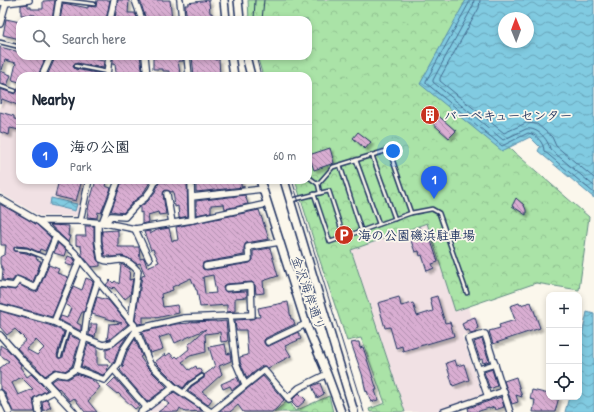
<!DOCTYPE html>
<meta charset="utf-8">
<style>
body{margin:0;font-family:"Patrick Hand","Klee One",sans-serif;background:#f6f6f7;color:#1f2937}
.controls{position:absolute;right:12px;bottom:12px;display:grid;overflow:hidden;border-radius:8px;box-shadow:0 2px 6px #0003}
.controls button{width:36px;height:36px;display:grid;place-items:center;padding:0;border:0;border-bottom:1px solid #e0e1e3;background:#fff;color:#1f2937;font:20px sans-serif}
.compass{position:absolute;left:498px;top:12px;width:36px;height:36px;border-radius:50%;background:#fff;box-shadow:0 2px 6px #0003;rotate:359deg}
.you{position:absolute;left:393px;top:151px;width:14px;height:14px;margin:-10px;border:3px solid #fff;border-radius:50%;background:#1a73e8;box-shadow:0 0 0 6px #1a73e833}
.badge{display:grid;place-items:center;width:26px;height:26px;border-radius:50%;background:#2563eb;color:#fff;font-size:13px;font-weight:700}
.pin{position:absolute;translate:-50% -33px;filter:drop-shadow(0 1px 2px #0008)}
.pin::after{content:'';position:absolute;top:21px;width:14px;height:12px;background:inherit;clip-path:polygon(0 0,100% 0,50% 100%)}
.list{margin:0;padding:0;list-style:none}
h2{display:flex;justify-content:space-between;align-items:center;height:52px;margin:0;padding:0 16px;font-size:17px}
h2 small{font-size:13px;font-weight:400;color:#747a83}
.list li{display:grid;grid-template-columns:26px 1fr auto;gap:12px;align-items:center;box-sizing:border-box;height:60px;padding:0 16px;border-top:1px solid #e0e1e3}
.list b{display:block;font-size:15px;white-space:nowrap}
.list p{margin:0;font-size:13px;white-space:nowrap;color:#747a83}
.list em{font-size:13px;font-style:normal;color:#747a83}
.icon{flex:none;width:22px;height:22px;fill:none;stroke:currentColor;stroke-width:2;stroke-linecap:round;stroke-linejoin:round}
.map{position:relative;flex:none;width:594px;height:412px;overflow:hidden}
.search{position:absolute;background:#fff;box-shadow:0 2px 6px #0003;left:16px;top:16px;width:296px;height:44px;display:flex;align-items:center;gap:10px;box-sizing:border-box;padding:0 14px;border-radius:12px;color:#747a83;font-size:15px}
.panel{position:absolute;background:#fff;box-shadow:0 2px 6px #0003;left:16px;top:72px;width:296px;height:112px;border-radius:12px}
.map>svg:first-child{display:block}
</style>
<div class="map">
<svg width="594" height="412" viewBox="0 0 594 412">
<defs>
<pattern id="forest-crowns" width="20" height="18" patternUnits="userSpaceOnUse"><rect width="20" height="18" fill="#aae3a7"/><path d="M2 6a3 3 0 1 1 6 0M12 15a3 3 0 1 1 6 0" fill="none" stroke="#92c392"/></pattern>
<pattern id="water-waves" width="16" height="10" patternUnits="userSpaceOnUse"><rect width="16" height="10" fill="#81cbe1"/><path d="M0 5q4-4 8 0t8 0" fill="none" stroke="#69a5ba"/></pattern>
<pattern id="building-back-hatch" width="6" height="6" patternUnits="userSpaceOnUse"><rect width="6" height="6" fill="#d9aed2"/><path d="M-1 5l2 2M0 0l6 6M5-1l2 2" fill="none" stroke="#af8eae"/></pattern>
<filter id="shadow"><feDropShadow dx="3" dy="3" stdDeviation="1" flood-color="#0004"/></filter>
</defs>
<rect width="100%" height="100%" fill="#fbf7ec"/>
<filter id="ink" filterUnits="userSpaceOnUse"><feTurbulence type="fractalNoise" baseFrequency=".025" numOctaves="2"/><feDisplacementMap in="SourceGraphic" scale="8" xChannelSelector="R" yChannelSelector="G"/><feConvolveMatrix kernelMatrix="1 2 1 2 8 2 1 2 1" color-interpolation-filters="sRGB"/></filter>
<g filter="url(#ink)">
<!-- built -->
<g fill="#f1e1e4">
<path d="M0,98L20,106V180H86L78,214L75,216H40L0,193Z"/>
<path d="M428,221L467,305L471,317L476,316L481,329L462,336L483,396L436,412H405L350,247Z"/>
<path d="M160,401L175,412H144Z"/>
</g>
<!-- forest -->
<g fill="url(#forest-crowns)" stroke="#628982">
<path d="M248,0H478L431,80L589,217L579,290L536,283L455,311L427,223L351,250L405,412H370L369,409L385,403L361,338L347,341L320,261L295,180H308V76H263L257,56H308V20H249Z"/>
<path d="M329,396L333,412H274L289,400L295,411Z"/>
</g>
<!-- water -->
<g fill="url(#water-waves)" stroke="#588dad" fill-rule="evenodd">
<path d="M466,0H594V198L538,151L540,147L530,137L502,151L420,84ZM504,18H528V42H504Z"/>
<path d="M51,198L77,204L75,211L50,205Z"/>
<path d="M587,312L594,314V412H565L569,397H579V349Z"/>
</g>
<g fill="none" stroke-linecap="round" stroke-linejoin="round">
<!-- shore -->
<g stroke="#446d92" stroke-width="1">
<path d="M469,0V3L426,81V83L502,146L528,133C536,134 544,143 544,151L594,193"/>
<path d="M474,0L473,6L433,80V82L503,140L526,129C537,127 548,139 550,149L594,186"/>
<path d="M480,0L479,8L440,78V81L504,133L526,123L537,124L552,137L556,146L594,178"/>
</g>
</g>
<!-- building -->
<g fill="url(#building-back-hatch)" stroke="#1b2f5e" fill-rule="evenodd" filter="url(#shadow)">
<path d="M55,0L52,20H36V16L35,15H21V5L28,4V7H31V9H43V1Z"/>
<path d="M97,0H110L106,20H60L63,3L88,8V6L96,7Z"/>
<path d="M118,0H129L128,13H135L138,20L115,18Z"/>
<path d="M140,0H170L172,20H146Z"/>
<path d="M209,0L210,13H212L213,20H187L185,5H188V3Z"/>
<path d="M6,19L20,22V39L3,35Z"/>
<path d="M0,47L20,52V56H46L38,76H20V82L12,80L16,63L5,60L2,70H0Z"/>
<path d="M59,56H73L104,61L103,68L77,63L73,66L75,69L102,74V76H47L55,58L58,59Z"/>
<path d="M113,56H140L143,75L118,76V73H116L115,64L113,65Z"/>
<path d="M166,56H183V61H178L180,73L169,75V71H163V69H153V58L167,57Z"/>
<path d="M192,56H215V60L219,59L220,76H209V75L194,76Z"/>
<path d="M0,71L11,75L7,86L0,83Z"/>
<path d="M20,86V106L2,99L0,104V89L15,94L17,92V90Z"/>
<path d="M428,107L456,131L449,138L422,114Z"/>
<path d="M0,112L14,116V119L20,120V130L10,128L9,135L0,132Z"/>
<path d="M358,132L371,142L365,149L353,138Z"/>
<path d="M330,148L334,163L314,170L309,155Z"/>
<path d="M59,180H82L76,201L55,196Z"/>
<path d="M96,180H107L105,186L111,188L101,213L98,212L97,218L87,217L89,204Z"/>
<path d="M196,180H241V186H244V187L196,192Z"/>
<path d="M122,181L150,182L142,195L134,201L123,213L111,211Z"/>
<path d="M159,182H187L188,216L179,218L178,206L175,207L173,191L171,192L167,190L164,191L163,194L166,214L159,215L158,212L148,215L149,222L142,224V212L140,213V207L148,201L155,192Z"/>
<path d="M245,195L248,204L225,209L224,204L211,205V212L196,215V201Z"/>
<path d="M516,198L524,205L526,210V215L512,206Z"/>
<path d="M0,204L36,224L51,238L45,251L40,249L39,252L27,247L16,246L14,248L15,251L26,253L37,257L36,259L41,261L33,282L18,276H16L12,281L2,280L3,270L0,264V257L5,254L6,245H1Z"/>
<path d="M259,210L269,239L246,243L244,247V255L205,262L203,263L202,266L203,269L207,270L250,263L253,260V251L270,248L278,276L263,281L264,293L256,294L255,285L252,282L227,284L224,285L223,288L226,292L247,291V297L235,298V311L227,312V305L200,307L197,290H196L191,278L172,287L173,290L161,294L163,307L177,305L179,313L156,318V317H143V323L138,324L135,320L142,276L145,275L140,263L137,264L128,258L122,256L111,257L110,256H105L102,241V231L118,230V247H139L140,259L144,258L147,267L159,262L153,249L151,250L144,232L150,231V234L157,230L169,228L172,241L178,240L176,227ZM213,275L216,293L205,294L203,277Z"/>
<path d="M50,225L69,226L68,236H70L68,242Z"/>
<path d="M85,226H94V242L97,260L100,263V266L92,267L82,255L81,246L76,245V236H86Z"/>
<path d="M420,227L424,237L429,235L438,262L432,264L434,268L427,271L422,255L420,256L419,251L415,252L409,235L415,233L413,230Z"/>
<path d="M58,243L66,250L64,256L54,253Z"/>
<path d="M68,256L73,258L75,260L72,266L65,264Z"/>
<path d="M121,264L130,269L129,280L133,279L130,295L125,299L124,297L123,298L114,287L112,289L106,285L110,280L113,283L115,281L119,284Z"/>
<path d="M49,265L59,269L57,273L68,277L52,317L0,303V288L15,290L20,285L33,292L38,291Z"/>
<path d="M86,278L91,280L93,282L84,312H82L77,323L81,325V331L59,320L61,316L67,318L71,308L66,305L73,286L82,290Z"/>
<path d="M437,296L445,323L450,322L454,336L403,351L402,346L396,348L390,327L385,328L378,303L399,297L401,306L413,303L417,316L433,311L430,298Z"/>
<path d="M97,297L108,300L128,324L110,339L107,340L109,324L122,323L92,314Z"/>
<path d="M288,302L291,319H293L295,324L266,338L264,340V343L266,346H269L298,332L301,339L285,346L291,356L268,368L265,366H262L247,378L240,362V357L248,355L246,330H236L235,320L252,319L256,317H260L258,308Z"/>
<path d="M531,302L540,328L493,344L489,331L500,328L499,325L515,320L510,306L519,303L520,305Z"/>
<path d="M0,311L52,326L64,332L57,355L59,358L63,357L69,335L80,340L72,366L65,371L55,369L45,376L37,368V367L27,359L17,348L26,340L15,329L7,335L0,327ZM36,340L44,348L37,355L26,349Z"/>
<path d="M475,317L478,328L476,329L477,332L471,334L469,330L465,331L462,324L466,322V320Z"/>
<path d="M216,321V322L226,321L228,341L221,342L220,332L205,334L206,352L190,356L182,362L189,370L196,366L197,369L199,368L202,373L188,382L183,388L177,384L155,362L165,354L166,356L170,353L174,358L176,356L178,358L189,349L188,345L206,329L175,343L171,334L161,337L159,338L163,349L150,353L142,332L176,324L190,323V322Z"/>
<path d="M91,324H97L95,337L89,335L90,328L91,329Z"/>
<path d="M127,336L119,348L114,362L113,363H111L106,357V349L114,346Z"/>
<path d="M135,339L142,356L140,357L147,367L167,387L147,402L120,370L124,366H122L127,352Z"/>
<path d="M482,339L489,361L483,363L482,359L480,360L474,342Z"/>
<path d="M357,342H359L360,348L363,347L377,390H375L378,400L371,402L367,391L366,392L362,374L351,343Z"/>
<path d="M88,344L97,347V365H108L107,371L103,375L81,366Z"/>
<path d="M225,344L227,354L230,353L231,361L219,366L222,374L202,392L212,399L208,405L188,391L192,386L204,378V375L215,367L209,347Z"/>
<path d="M0,345L8,350L21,365L20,367L27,377L31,374L47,390L33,398L35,412H13L4,391L0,389V368L9,361L0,355ZM21,377L33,389L18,395L12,383Z"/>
<path d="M455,360L457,366L464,364L469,380L453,386L446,363Z"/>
<path d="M492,369L497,386L490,389L484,372Z"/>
<path d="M76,374L91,379L100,387L88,401L97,412H85L74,398L70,401L59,388L58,389L51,382L57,378L68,379Z"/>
<path d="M263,376L284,400L276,409L272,412H243L238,405L230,412H219Z"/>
<path d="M237,377L240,384L232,390L230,386L223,389L221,384Z"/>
<path d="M516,377L522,397L516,395L518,402L512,404L504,381Z"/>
<path d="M115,378L139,406L135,409L118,393L117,394L107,386Z"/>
<path d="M320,383L324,394L317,398L312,386Z"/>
<path d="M532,390L549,394V397H559L555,412H533L535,400L530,399Z"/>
<path d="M174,392L203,411L185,412L180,408L178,412H158L169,404L164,400Z"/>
<path d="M299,393L306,400L297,408L292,403L293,399Z"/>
<path d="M501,397L504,407L495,410L494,407L489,409V408L476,412H469L468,408Z"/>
<path d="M47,399L51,407L43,411L42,402Z"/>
</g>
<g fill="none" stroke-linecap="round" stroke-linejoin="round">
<!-- service casing -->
<g stroke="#1b2f5e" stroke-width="5.5">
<g id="service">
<path d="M61,0L94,4"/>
<path d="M0,42L20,47"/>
<path d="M76,66L107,72"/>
<path d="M0,86L15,91"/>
<path d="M372,155L395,219"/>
<path d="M356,160L379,224"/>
<path d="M340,165L361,230"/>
<path d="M310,178L318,184L320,193L329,191L344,237"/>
<path d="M318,184L333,167L389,150L411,213"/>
<path d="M314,194L330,242L411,213L432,209L439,213L467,293"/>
<path d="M292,200L320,193"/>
<path d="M16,249L27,250L47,258"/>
<path d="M60,356L68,329"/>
<path d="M183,392L190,384L202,376"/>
</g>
</g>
<!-- minor casing -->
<g stroke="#1b2f5e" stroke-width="8">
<g id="minor">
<path d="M135,0L142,20"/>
<path d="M180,0L182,20"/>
<path d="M0,2L6,3L29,0"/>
<path d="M56,20L59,0"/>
<path d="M110,20L114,0"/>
<path d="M0,24L6,3"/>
<path d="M145,56L147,76"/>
<path d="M187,56L189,76"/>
<path d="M42,76L51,56"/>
<path d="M107,76L109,56"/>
<path d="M191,180L192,220"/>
<path d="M167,194L172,223"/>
<path d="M192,197L263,189"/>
<path d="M0,199L38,221L74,252L134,325L150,364L174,387L211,412"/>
<path d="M38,221H80L105,223L135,229L192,220L267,204"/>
<path d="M80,221L89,180"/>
<path d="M98,223V241L101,259C116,267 119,250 138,271L131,321"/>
<path d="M102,223L118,181"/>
<path d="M105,223L111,216L125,217L137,204L145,198L151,190L155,182"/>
<path d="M135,229L149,259"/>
<path d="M206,266L249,259L248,247L280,242"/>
<path d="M0,284L14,286L18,280L35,288L56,236"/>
<path d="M0,307L54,322L85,338L103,345L112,343L134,325"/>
<path d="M230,316L236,363L245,384"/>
<path d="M54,322L80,259"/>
<path d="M0,335L24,362L45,381L74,412"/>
<path d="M84,337L87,315L98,280"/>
<path d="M268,342L306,324"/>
<path d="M76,369L85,338"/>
<path d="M479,369L495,364"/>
<path d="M114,370L147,408"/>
<path d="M45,381L56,373L66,375L76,369L104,380L118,364L123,350L137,329L184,318L252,315L251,286L227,288"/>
<path d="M0,393L9,412"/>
<path d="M488,397L468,339L485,334L510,412"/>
<path d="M288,398L299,388L327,374"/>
<path d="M39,412L37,400L54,391"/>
<path d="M141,412L174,387"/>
<path d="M212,412L264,370L288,398L289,400"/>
<path d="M443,412L504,391"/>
</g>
</g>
<!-- tertiary casing -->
<g stroke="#1b2f5e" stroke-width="10">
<g id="tertiary">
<path d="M224,0L226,20"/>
<path d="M238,0L240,20"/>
<path d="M231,56L234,76"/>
<path d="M246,56L251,76"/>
<path d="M260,180L306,324L327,374L341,412"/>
<path d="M284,180L354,412"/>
</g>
</g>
<!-- service -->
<use href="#service" stroke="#fbf7ec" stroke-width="2.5"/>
<!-- minor -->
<use href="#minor" stroke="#fbf7ec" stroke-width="5.5"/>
<!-- tertiary -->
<use href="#tertiary" stroke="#fbf7ec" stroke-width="7"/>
<!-- tram -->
<g stroke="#1b2f5e" stroke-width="1">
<path d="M254,20L255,0"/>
<path d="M262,20L264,0"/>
<path d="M256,56L261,76"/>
<path d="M292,180L364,412"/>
</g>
</g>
</g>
<!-- icons -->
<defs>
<g id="building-disc" transform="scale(1)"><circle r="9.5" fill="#c8321e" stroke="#fbf7ec"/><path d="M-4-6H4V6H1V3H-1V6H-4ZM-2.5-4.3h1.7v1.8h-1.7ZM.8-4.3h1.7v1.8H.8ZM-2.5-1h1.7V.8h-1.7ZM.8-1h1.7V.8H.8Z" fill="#fff"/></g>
<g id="parking-disc" transform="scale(1)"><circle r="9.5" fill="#c8321e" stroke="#fbf7ec"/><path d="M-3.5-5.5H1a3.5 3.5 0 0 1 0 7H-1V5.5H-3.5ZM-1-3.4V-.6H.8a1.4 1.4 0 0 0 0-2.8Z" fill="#fff"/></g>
</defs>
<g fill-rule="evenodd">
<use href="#building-disc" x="430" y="115"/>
<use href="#parking-disc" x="344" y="235"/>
</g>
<g text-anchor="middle" stroke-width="3.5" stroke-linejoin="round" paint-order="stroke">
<!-- poi labels -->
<g font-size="13" font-weight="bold" fill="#1b2f5e" stroke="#fbf7ec" text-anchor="start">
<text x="444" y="120">バーベキューセンター</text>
<text x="358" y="240">海の公園磯浜駐車場</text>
</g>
<!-- street labels -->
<g font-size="13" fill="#1b2f5e" stroke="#fbf7ec">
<text transform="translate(309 293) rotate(71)" y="5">金沢海岸通り</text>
</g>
</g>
</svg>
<div class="controls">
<button>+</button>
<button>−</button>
<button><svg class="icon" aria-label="locate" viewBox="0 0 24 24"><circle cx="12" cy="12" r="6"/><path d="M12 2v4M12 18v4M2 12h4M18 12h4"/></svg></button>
</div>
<svg class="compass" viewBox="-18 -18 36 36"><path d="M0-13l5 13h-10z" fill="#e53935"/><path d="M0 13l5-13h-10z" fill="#747a83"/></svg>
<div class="you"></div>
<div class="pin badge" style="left:434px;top:199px">1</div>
<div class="search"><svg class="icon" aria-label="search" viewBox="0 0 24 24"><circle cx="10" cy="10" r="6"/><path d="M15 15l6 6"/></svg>Search here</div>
<section class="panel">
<h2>Nearby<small></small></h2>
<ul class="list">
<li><span class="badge">1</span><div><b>海の公園</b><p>Park</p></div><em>60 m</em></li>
</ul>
</section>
</div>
